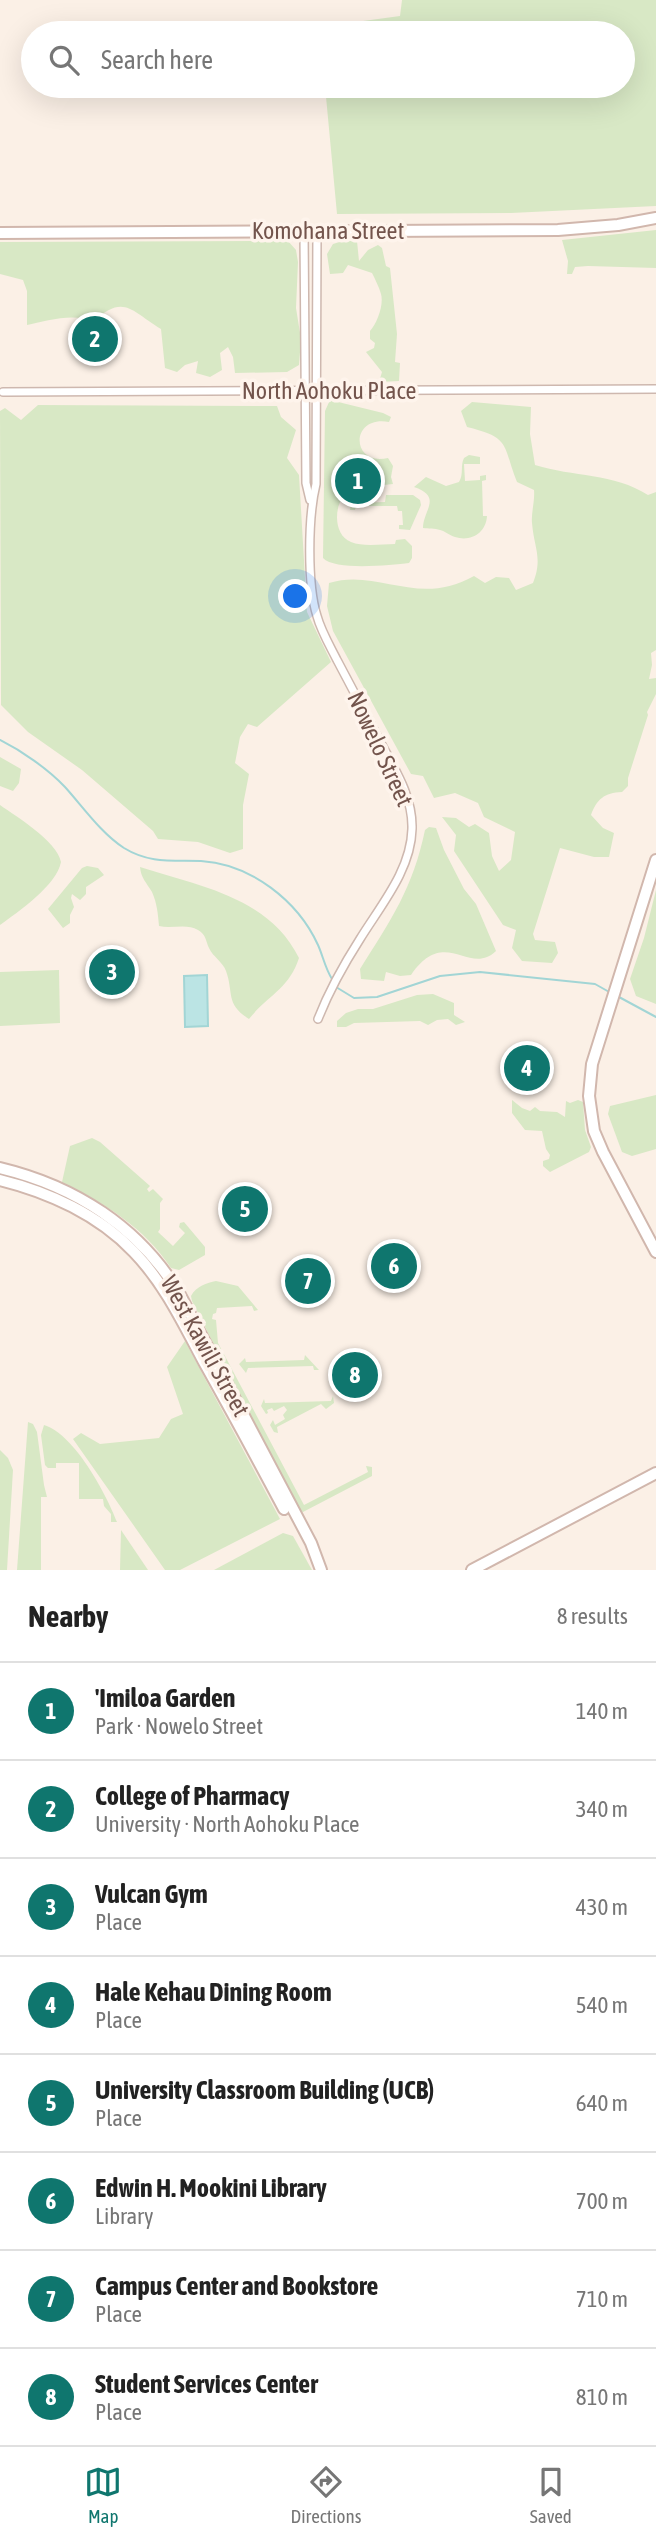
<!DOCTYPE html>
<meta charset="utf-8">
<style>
body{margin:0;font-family:"Asap Condensed",sans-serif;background:#f6f6f6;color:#222}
.you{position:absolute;left:296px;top:597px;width:24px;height:24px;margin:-18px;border:5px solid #fff;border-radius:50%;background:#1a73e8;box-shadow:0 0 0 10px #1a73e833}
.badge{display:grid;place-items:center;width:46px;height:46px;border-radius:50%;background:#0f766e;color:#fff;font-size:23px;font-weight:700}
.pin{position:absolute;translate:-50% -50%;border:4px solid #fff;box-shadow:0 2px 7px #0006}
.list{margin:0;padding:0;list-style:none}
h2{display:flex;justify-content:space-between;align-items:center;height:91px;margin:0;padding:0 28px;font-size:30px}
h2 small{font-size:23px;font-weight:400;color:#767676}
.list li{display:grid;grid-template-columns:46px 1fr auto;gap:21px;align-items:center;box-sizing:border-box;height:98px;padding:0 28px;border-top:2px solid #e0e0e0}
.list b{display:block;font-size:26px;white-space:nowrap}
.list p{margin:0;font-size:23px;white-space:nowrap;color:#767676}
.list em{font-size:23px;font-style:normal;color:#767676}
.icon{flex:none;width:38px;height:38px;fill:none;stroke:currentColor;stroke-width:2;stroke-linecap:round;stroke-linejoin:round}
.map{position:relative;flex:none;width:656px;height:1570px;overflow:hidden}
.search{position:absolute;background:#fff;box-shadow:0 7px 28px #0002;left:21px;right:21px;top:21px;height:77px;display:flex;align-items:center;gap:18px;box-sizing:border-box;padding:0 24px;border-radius:38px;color:#767676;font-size:26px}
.sheet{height:875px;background:#fff}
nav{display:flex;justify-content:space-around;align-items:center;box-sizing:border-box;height:98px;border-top:2px solid #e0e0e0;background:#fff;font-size:19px;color:#767676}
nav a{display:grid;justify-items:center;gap:4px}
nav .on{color:#0f766e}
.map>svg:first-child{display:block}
</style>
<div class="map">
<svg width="656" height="1570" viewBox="0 0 656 1570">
<rect width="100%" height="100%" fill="#fbf0e6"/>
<!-- green -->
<g fill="#d8e8c5">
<path d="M402,0H656V206L511,213L337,214L325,86H623V33H320L319,27L400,16Z"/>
<path d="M656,230V268L588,266L575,267L572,274H567L568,261L562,240Z"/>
<path d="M288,241L296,250L298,262L296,308L301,339L299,365L287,372L235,373L233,357L228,347L220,353L222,370L210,377L196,373L198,361L185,365L177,372L165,368L161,329C131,311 124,293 93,322C76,312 45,321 27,325V291L23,280L0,274V242Z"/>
<path d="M343,241H357L359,261L368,250L378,245L382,248L386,266L390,268L397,334L395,362L400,363L399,381L379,382L382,372L366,352L374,348L375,343L370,339V331C377,323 384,305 381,294C379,287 375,279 372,273L348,265L343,273L330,274L327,254L333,244Z"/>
<path d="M330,400L383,413L391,417L389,422C349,415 351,467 388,458L393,466L391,477L393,484C381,486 366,484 354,488C334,494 330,534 351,542C363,547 382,544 395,544L396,540L405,539L412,546V558L409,563C391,565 335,571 323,558L325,411Z"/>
<path d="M472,402L531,407L530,434L535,465C573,477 614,473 648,495L656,492V650L651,653L652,665L649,679L656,678V694L647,712L648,715L628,778V786L622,792C604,793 597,799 591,815L603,828L614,833L609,857H594L560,848L533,934L535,940L555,942L558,953L552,963L522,961L512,948L516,930L503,925L454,851L456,835L442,817L456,818L469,827L475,824L489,833L492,856L499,871L511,860L515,832L484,817L478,803L455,793L434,798L423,776L411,774L333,631L327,606L329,583C378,568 418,608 474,576L485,583L496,577L509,578L516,590L533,583C543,558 534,548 532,523C531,513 535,501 534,490L517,482C502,445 512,438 467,427L461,411Z"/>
<path d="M38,405L277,406L281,417L296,430L287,458L299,475L307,612L331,662L257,727L248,724L240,737L235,763L249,774L243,805V849L230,853L198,842L158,839L153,831L82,770L28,732L1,705L0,411L5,408L21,420Z"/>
<path d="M469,455L480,457V464H464L465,481L480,480V476L486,475V480L482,481L483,516H487C486,533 471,542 455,537C449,535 445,531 440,530C435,528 428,529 423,528C423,510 443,497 414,487L426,477L446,486L459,482C464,474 460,466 464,458Z"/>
<path d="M386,495H413L420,500L421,505L410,530L399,529V525H403L402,511H398L397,506H356L355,510H350L352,498L357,496L358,503L385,502Z"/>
<path d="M0,757L21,769L19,783L13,791L0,786Z"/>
<path d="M0,805C17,817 57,841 61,862C57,885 18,912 0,925Z"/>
<path d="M429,827L436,828L444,850L464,889L476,904L496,951C469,977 445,925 411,975L400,976L386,972L384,981L361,979L360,969C391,920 413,888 425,830Z"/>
<path d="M87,866L98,868L104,875L86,887V894L80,900L72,894L71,898L74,907L70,915V923L63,928L48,909L82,868Z"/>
<path d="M140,867C199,886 269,897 299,958C289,989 268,995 249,1019C225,1004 234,993 226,971C223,962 213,957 209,948C206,942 206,934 198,930C187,923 172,929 159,926C158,914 157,903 152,892C146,882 141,878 140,867Z"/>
<path d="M656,890V1004L636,996L630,979L644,938Z"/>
<path d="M59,970L60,1023L0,1026V972Z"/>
<path d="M433,994L454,1003V1015L465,1022L456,1025L448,1019L437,1020L428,1025L420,1021L354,1023L346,1027H337V1021L346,1013L358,1009H373L417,995Z"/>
<path d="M656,1095V1149L632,1156L622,1152L608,1114L610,1106Z"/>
<path d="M512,1100L522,1108L530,1111L535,1107L540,1111L557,1112L565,1117L566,1101L570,1103L578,1100L583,1102L585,1130L591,1147L589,1152L550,1172L543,1166V1161L549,1159L550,1155L546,1149L542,1131L525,1130L512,1113Z"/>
<path d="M92,1138L100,1142L150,1186L147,1189L149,1192L153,1189L163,1199L160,1203V1229L158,1232L173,1246L185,1233L179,1227L180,1223L184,1222L205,1247V1255L179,1270L171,1268C145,1228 104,1203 62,1182L70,1146Z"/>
<path d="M216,1281L238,1286L258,1310L254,1311L252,1306L217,1308L216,1313L213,1314L212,1319L216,1320L218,1343L304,1505L368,1472L366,1466L372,1467V1476L303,1512L297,1510L192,1301L191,1296C196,1286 207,1283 216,1281Z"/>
<path d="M185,1341L280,1519L180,1570H165L73,1439L81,1433L100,1444L159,1438L171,1419L183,1414L167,1367Z"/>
<path d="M305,1355L319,1370H314L313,1366L248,1368L246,1373L239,1364L245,1358L246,1362L304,1360Z"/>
<path d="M333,1396L334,1403L326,1409L321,1404L277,1427L278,1433L274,1432L270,1425L273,1420L275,1425L285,1419L283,1415L287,1410L284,1406L274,1411L272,1408L267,1410L268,1413L266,1414L261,1406L264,1399L265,1403L331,1401Z"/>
<path d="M28,1422L33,1424L37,1432L44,1485L47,1497H41V1570H17Z"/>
<path d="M44,1425C74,1434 106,1493 117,1522H111V1514L104,1506L103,1499H79V1463H56V1468H48L45,1465L41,1435Z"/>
<path d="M0,1450L8,1458L13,1470L7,1570H0Z"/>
<path d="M121,1530L148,1570H120Z"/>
<path d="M283,1533L293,1536L312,1570H214Z"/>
</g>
<!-- water -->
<path fill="#bbe4e4" stroke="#a2d5d5" stroke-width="2" d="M207,975L208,1026L185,1027L184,976Z"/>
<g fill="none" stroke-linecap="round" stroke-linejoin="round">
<!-- stream -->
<g stroke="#a2d5d5" stroke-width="2">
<path d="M0,740C22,751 48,769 65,787C83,807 101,833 124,848C150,864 173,860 201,861C251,864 298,901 318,945C323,956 325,968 332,979"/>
<path d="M336,987L354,998L377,997L440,976L480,972L595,984L611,993"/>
<path d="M619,997L656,1017"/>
</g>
<!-- street casing -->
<g stroke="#ceb8af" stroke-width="10">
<g id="street">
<path d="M304,231L306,483L310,500"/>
<path d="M317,231L316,484C308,517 307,584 317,616C321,631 330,646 337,660C352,688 367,717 382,745C396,771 413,798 412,829C411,870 381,905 360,939C344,964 329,991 318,1019"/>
<path d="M3,392L656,389"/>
</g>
</g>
<!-- secondary casing -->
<g stroke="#d1b7ad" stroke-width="14">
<g id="secondary">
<path d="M0,233L558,230L618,225L656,218"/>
<path d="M656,860L592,1064L589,1096L594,1131L603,1152L656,1252"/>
<path d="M0,1168C75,1186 139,1227 179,1293L311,1543L321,1570"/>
<path d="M0,1180C49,1192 99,1215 134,1252C165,1284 184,1325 205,1364C232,1412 258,1460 284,1509"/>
<path d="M472,1570L656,1473"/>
</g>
</g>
<!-- street -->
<use href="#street" stroke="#fff" stroke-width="7"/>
<!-- secondary -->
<use href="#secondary" stroke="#fff" stroke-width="10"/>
</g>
<g text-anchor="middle" stroke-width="7" stroke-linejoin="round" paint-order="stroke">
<!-- street labels -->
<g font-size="24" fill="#73544c" stroke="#fef4ec">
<text x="328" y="239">Komohana Street</text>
<text x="329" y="399">North Aohoku Place</text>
<text transform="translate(380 749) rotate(65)" y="8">Nowelo Street</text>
<text transform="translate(205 1346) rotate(61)" y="8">West Kawili Street</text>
</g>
</g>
</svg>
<div class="you"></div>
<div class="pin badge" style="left:358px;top:481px">1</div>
<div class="pin badge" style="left:95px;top:339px">2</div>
<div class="pin badge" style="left:112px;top:972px">3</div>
<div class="pin badge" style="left:527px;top:1068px">4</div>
<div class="pin badge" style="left:245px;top:1209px">5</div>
<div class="pin badge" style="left:394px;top:1266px">6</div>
<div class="pin badge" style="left:308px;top:1281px">7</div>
<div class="pin badge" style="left:355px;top:1375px">8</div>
<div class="search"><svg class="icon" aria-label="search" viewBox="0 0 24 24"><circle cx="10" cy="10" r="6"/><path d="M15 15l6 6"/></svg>Search here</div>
</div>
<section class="sheet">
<h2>Nearby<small>8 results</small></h2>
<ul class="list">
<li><span class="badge">1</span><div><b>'Imiloa Garden</b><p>Park · Nowelo Street</p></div><em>140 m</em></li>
<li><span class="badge">2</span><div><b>College of Pharmacy</b><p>University · North Aohoku Place</p></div><em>340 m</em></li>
<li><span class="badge">3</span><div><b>Vulcan Gym</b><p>Place</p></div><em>430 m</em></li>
<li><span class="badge">4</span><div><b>Hale Kehau Dining Room</b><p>Place</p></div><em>540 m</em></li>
<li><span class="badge">5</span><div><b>University Classroom Building (UCB)</b><p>Place</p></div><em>640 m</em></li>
<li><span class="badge">6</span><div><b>Edwin H. Mookini Library</b><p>Library</p></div><em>700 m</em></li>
<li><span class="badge">7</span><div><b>Campus Center and Bookstore</b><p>Place</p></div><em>710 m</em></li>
<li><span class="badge">8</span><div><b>Student Services Center</b><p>Place</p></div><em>810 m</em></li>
</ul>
</section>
<nav>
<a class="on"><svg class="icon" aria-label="map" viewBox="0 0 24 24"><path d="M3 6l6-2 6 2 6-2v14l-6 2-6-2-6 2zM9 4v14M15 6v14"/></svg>Map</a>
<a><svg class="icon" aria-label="directions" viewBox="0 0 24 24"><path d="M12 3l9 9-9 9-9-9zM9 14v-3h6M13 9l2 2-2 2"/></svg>Directions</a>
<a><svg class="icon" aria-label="saved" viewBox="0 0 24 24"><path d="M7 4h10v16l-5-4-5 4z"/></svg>Saved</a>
</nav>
